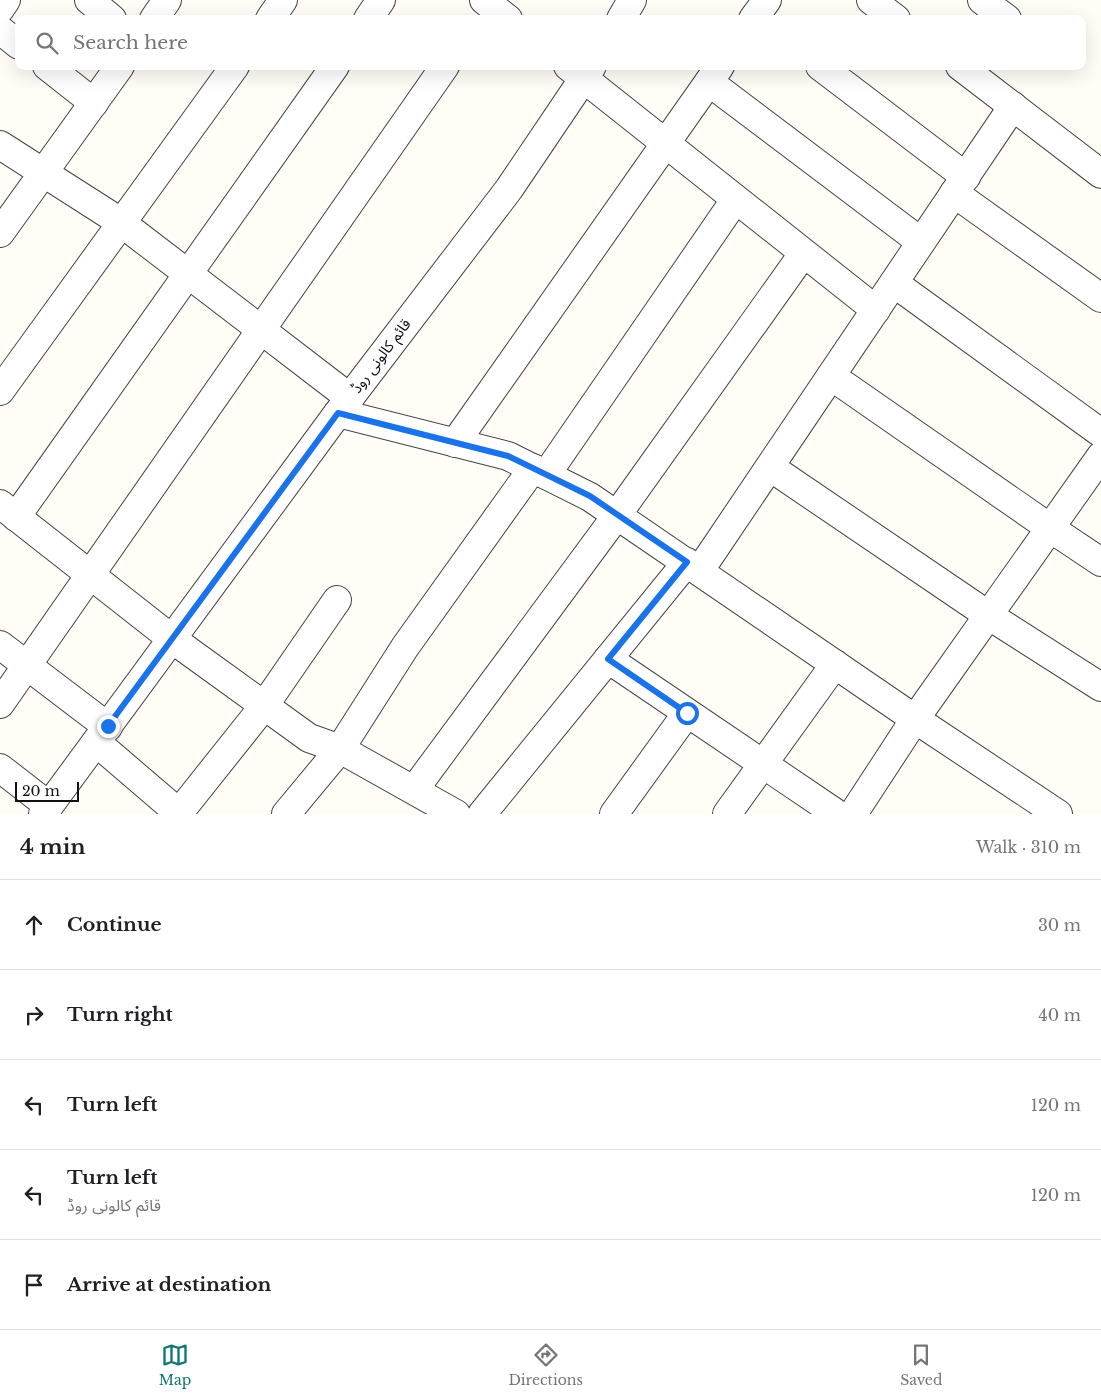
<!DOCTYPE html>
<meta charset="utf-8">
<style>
body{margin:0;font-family:"Libre Baskerville","Noto Sans Arabic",serif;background:#f2f2f2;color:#202124}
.scale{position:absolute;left:15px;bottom:12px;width:64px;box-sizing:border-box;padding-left:5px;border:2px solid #111;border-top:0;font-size:14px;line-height:18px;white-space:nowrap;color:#111;-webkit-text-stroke:4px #fff;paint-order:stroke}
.stop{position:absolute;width:15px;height:15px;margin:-11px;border:4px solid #1a73e8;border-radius:50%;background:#fff}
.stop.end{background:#1a73e8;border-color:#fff;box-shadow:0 1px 5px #0008}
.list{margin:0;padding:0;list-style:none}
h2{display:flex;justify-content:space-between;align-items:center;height:65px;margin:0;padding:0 20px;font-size:21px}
h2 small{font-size:16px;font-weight:400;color:#757577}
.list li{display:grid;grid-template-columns:32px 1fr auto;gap:15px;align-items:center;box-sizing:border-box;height:90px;padding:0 20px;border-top:1px solid #e0e0e0}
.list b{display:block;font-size:19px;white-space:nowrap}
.list p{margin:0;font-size:16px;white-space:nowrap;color:#757577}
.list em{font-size:16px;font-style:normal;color:#757577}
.icon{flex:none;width:28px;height:28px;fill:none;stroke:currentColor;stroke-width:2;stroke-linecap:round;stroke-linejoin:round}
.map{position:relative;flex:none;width:1101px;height:814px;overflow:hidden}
.search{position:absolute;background:#fff;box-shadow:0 5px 20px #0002;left:15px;right:15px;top:15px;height:55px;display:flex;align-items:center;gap:12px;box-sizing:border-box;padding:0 18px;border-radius:10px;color:#757577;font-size:19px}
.sheet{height:515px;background:#fff}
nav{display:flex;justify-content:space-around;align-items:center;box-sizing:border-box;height:70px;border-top:1px solid #e0e0e0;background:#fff;font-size:14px;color:#757577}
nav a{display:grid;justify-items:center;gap:2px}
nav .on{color:#0f766e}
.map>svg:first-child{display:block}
</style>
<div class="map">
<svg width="1101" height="814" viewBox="0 0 1101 814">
<rect width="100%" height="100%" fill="#fffdf5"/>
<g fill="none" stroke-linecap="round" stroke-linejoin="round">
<!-- minor casing -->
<g stroke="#444" stroke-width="30">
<g id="minor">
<path d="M89,0L112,19"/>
<path d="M484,0L508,19"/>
<path d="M871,0L896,19"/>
<path d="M982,0L1007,19"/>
<path d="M0,9L6,0"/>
<path d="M154,19L167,0"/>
<path d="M270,19L283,0"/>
<path d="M368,19L381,0"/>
<path d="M621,19L632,0"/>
<path d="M753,19L767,0"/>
<path d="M0,30L19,45"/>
<path d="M47,66L94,103"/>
<path d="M568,66L876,310"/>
<path d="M820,66L966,177"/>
<path d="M960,66L1101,174"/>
<path d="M709,82L921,242"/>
<path d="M0,145L119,221L350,398"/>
<path d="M954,193L1101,298"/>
<path d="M0,233L120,66"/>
<path d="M894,283L1101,433"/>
<path d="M831,376L1050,528L1101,562"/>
<path d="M0,391L235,66"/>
<path d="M338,413L508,456L590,497L915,719L1058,814"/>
<path d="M455,443L720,66"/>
<path d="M770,467L988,615L1101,687"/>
<path d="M546,475L735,200"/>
<path d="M0,504L172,639L309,738L340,749L456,814"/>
<path d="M16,517L335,66"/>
<path d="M700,570L1013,106"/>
<path d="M0,645L108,727"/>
<path d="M608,659L837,814"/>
<path d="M0,704L445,66"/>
<path d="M96,742L180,814"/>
<path d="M0,768L49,806"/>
<path d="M414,790L617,515L803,254"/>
<path d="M43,814L338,413L509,189L592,66"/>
<path d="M178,814L264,706L337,600"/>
<path d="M286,814L340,749L405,647L533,468"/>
<path d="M482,814L687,562"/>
<path d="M614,814L687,713"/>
<path d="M727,814L835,664"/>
<path d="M853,814L915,719L1101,456"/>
</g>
</g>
<!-- minor -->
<use href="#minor" stroke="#fff" stroke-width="28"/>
</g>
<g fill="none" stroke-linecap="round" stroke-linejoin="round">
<!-- route -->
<path stroke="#1a73e8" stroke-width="6" d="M108,726L338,413L508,456L590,496L687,562L608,659L687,713"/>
</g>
<g text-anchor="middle" stroke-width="5" stroke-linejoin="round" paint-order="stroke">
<!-- street labels -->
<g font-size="15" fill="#111" stroke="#fff">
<text transform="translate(381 356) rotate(-53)" y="5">قائم کالونی روڈ</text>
</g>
</g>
</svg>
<div class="scale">20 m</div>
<div class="stop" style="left:687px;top:713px"></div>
<div class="stop end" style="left:108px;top:726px"></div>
<div class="search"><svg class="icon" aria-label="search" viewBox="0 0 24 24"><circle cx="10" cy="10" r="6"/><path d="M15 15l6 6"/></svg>Search here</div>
</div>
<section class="sheet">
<h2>4 min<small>Walk · 310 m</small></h2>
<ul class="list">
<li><svg class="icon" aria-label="ahead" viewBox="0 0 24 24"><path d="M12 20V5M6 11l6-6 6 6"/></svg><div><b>Continue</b></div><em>30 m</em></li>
<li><svg class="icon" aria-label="right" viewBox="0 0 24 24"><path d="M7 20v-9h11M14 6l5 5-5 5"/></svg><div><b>Turn right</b></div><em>40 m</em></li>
<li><svg class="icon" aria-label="left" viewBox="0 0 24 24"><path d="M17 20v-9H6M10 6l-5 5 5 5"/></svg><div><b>Turn left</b></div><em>120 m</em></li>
<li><svg class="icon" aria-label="left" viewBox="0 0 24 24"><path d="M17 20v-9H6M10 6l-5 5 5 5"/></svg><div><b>Turn left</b><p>قائم کالونی روڈ</p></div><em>120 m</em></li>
<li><svg class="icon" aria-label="arrive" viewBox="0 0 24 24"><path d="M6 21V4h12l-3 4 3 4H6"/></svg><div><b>Arrive at destination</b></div></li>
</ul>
</section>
<nav>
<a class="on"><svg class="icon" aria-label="map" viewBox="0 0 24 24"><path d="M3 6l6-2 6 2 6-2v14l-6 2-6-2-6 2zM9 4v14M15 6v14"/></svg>Map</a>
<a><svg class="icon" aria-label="directions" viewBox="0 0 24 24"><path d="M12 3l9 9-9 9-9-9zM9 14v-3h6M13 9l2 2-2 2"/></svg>Directions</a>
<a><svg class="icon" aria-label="saved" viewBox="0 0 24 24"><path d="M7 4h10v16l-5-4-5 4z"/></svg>Saved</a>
</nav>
